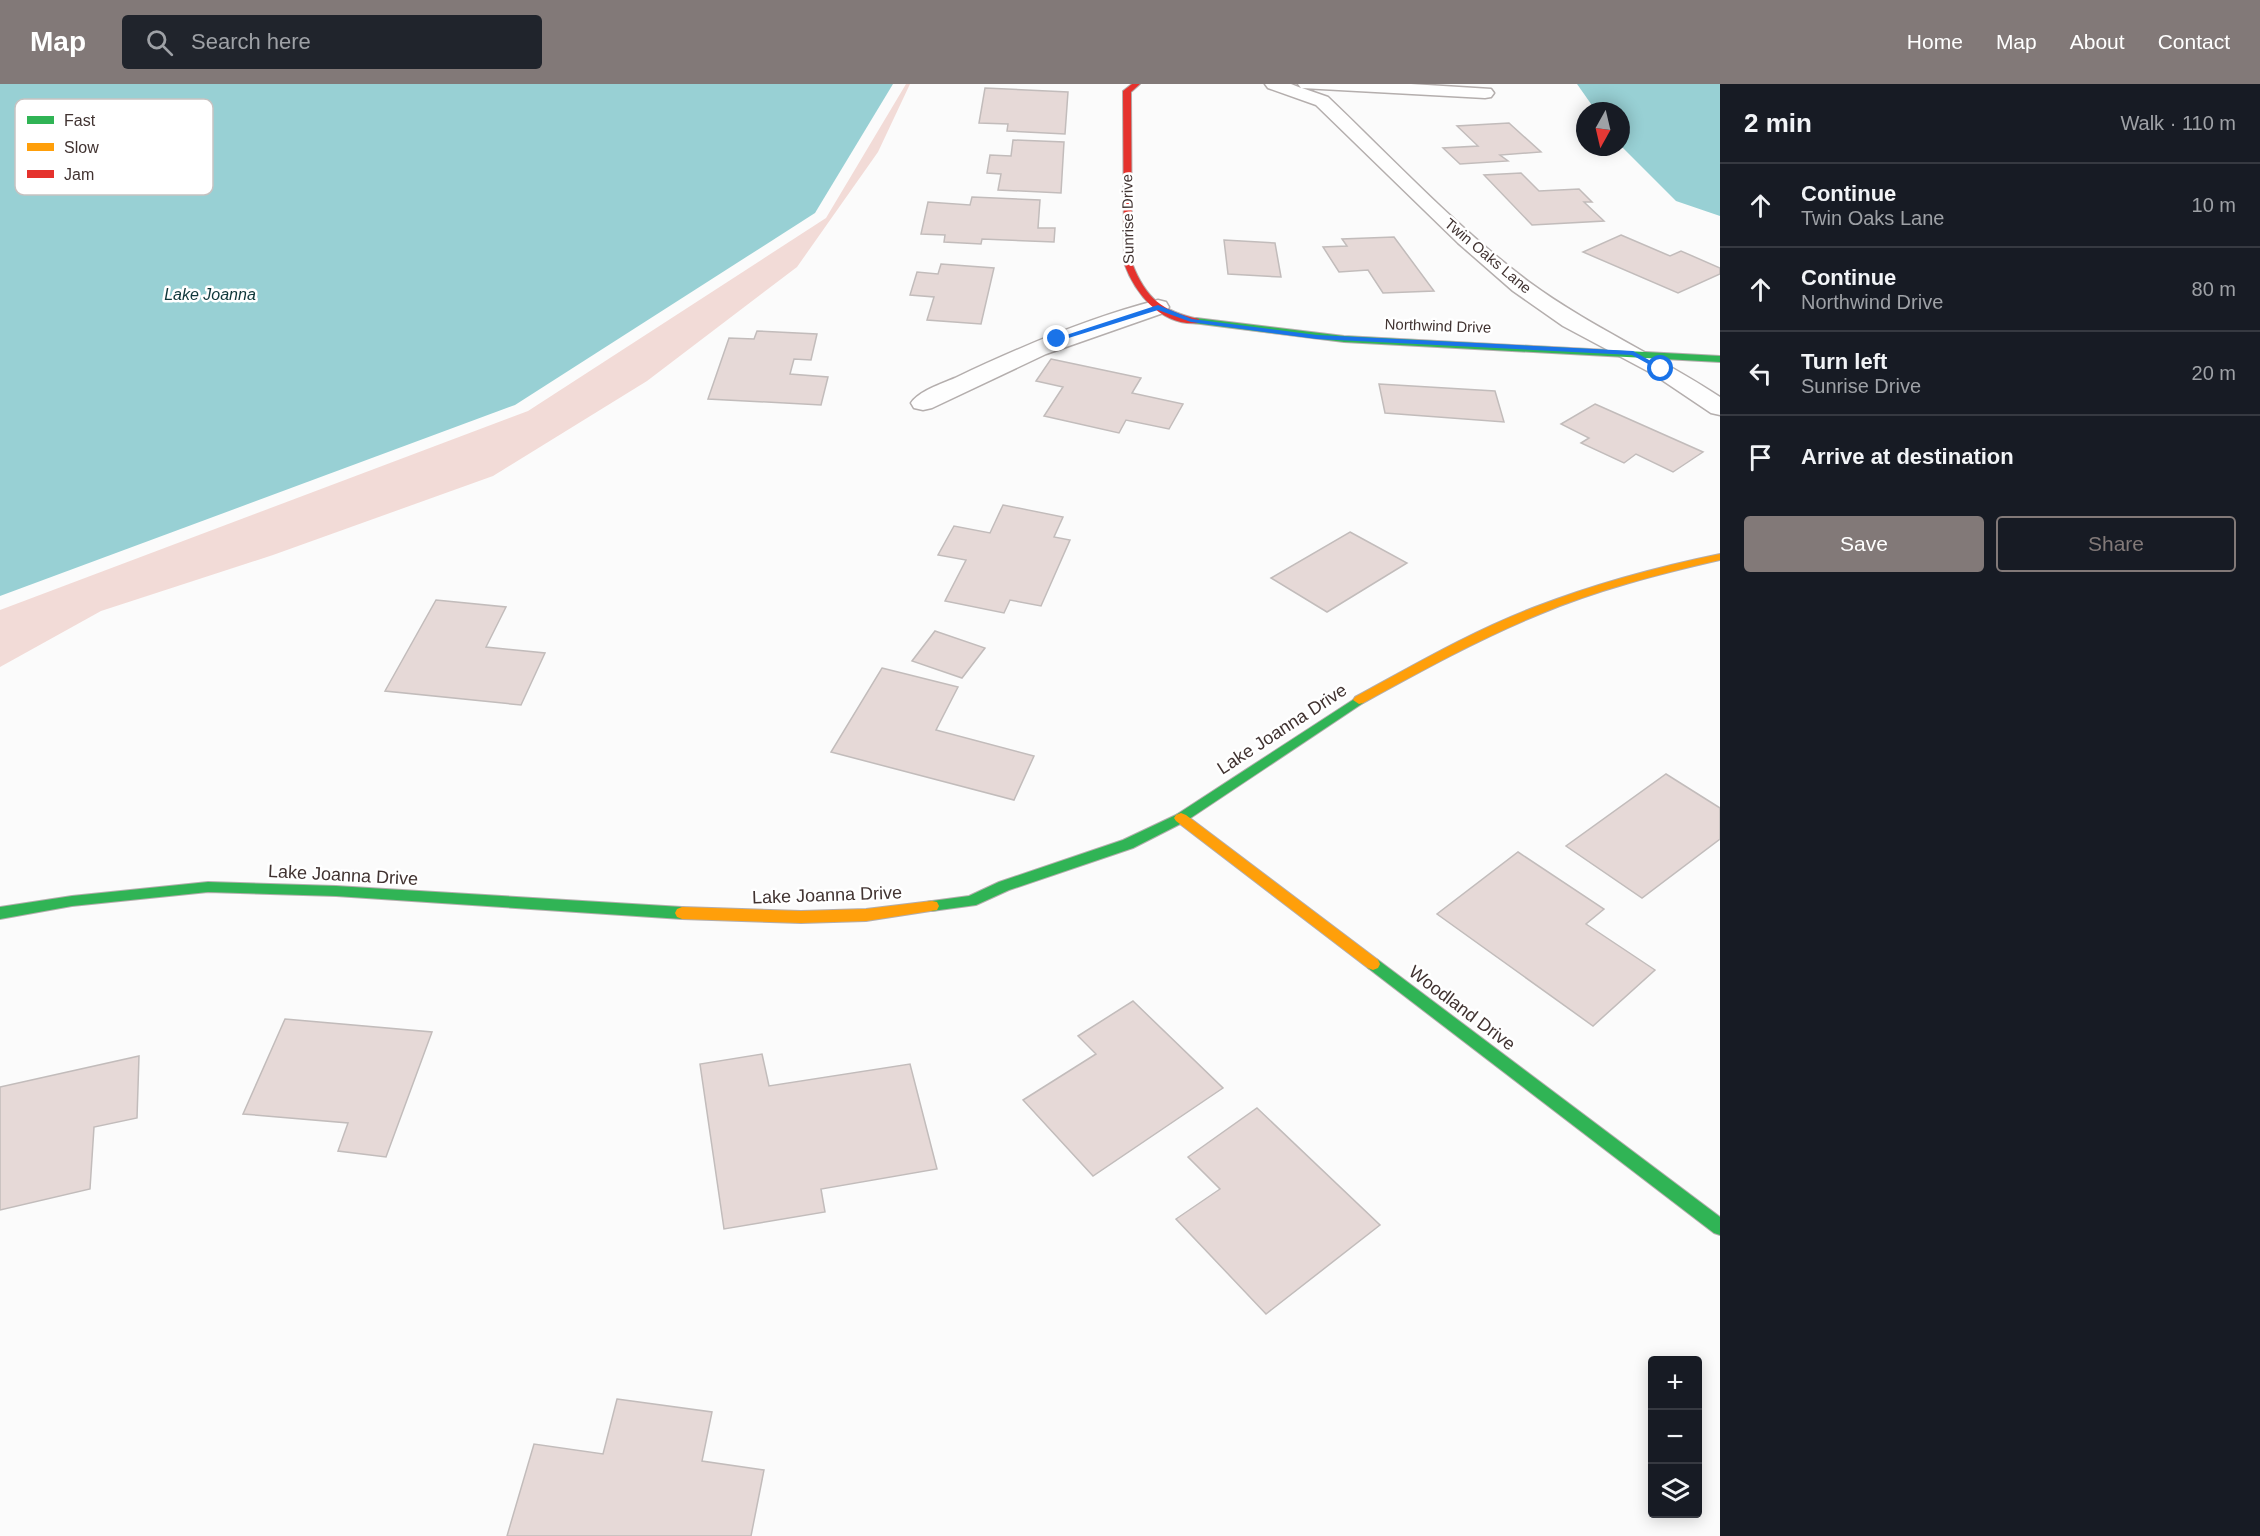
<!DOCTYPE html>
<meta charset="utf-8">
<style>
body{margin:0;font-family:Arial,sans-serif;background:#20242c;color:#f1f3f6}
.controls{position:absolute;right:18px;bottom:18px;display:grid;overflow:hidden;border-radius:6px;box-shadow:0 3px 15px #0003}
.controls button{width:54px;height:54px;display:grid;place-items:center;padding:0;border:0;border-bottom:2px solid #363941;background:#171b24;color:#f1f3f6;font:30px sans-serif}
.compass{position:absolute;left:1576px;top:18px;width:54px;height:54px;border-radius:50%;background:#171b24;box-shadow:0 3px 15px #0003;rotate:188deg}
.stop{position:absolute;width:18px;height:18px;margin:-14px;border:4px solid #1a73e8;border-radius:50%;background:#fff}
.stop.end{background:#1a73e8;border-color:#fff;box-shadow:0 2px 6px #0008}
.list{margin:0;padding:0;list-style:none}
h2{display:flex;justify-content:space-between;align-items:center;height:78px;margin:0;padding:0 24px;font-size:26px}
h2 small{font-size:20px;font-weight:400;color:#9ea1a6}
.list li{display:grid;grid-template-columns:39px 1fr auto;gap:18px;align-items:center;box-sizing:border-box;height:84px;padding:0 24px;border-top:2px solid #363941}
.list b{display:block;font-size:22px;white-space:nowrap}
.list p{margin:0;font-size:20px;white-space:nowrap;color:#9ea1a6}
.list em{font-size:20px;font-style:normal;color:#9ea1a6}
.actions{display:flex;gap:12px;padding:18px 24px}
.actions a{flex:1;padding:14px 0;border:2px solid #827978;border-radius:6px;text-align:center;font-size:21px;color:#827978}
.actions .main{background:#827978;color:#fff}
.icon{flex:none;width:33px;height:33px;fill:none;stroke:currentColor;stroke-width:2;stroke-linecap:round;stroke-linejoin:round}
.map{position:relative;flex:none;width:1720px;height:1452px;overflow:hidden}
header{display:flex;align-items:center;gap:36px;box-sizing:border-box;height:84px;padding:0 30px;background:#827978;color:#fff}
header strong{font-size:28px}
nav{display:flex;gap:33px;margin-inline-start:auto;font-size:21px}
.search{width:420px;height:54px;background:#20242c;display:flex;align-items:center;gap:15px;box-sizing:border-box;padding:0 21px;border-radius:6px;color:#9ea1a6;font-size:22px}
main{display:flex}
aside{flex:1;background:#171b24}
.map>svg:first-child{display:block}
</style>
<header>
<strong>Map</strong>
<div class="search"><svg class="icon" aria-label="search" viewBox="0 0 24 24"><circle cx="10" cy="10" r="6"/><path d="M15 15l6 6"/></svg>Search here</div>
<nav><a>Home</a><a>Map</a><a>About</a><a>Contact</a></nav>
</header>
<main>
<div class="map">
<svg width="1720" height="1452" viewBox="0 0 1720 1452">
<rect width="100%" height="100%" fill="#fbfbfb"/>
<!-- green -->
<path fill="#f2dbd7" d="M906,0H910L878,68L797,183L647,297L493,392L273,471L101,527L0,583V526L528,327L826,134Z"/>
<!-- water -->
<g fill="#98d0d4">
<path d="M0,0H893L815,129L515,321L0,512Z"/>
<path d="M1577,0H1720V132L1676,117L1621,62V27H1596Z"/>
</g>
<!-- building -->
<g fill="#e6d9d7" stroke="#c2bcbb" stroke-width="1.5">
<path d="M985,4L1068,8L1065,50L1007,47L1008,40L979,39Z"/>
<path d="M1509,39L1541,68L1500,71L1508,77L1460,80L1443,64L1478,62L1457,42Z"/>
<path d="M1013,56L1064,58L1061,109L998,106L1001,90L987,89L990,71L1011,72Z"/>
<path d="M1521,89L1539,107L1579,105L1592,118H1584L1604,137L1532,141L1484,91Z"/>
<path d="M972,113L1040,116L1038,144H1055L1054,158L982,155L981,160L944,158L945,151L921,150L928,118L970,121Z"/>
<path d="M1621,151L1670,172L1681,167L1720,184V190L1678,209L1583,168Z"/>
<path d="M1394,153L1434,207L1383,209L1368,186L1339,188L1323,163L1347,162L1342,155Z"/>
<path d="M1224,156L1275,159L1281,193L1228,190Z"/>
<path d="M941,180L994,184L981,240L927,236L934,213L910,211L917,188L938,190Z"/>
<path d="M757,247L817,250L811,276L794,275L790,290L828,293L821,321L708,315L729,254L754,255Z"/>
<path d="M1051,275L1141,294L1132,309L1183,320L1169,345L1126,336L1119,349L1044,332L1063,303L1036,297Z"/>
<path d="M1379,300L1495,307L1504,338L1385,329Z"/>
<path d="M1595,320L1703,368L1673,388L1636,370L1624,379L1581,359L1589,354L1561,340Z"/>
<path d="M1003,421L1063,433L1054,453L1070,456L1041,522L1010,516L1004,529L945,517L966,476L938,471L954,442L990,449Z"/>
<path d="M1350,448L1407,479L1327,528L1271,494Z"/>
<path d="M436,516L506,523L486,563L545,569L521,621L385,607Z"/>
<path d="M935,547L985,564L962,594L912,577Z"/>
<path d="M882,584L958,603L936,646L1034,672L1014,716L831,668Z"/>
<path d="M1666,690L1720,724V755L1642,814L1566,762Z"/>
<path d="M1518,768L1604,825L1586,840L1655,886L1593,942L1437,830Z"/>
<path d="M1133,917L1223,1004L1093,1092L1023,1016L1096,970L1078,952Z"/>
<path d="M285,935L432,948L386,1073L338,1067L348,1039L243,1030Z"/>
<path d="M762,970L769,1002L910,980L937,1085L821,1105L825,1128L724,1145L700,980Z"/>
<path d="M139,972L137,1034L94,1043L90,1105L0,1126V1003Z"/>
<path d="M1257,1024L1380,1141L1266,1230L1176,1135L1220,1105L1188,1073Z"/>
<path d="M617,1315L712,1328L702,1377L764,1386L751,1452H507L534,1360L603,1370Z"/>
</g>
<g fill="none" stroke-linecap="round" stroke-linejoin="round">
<!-- street casing -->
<g stroke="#b4aead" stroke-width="3">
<g id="street">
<path d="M1265,0H1291L1301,4L1298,0H1411L1491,5L1494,9L1491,13L1485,14L1302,4L1328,13C1394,76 1457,144 1529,198C1589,242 1658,272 1720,313V331L1711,329L1653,290L1563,242L1513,207L1458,159L1316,21L1268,4Z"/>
<path d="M1158,216L1166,218L1169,223L1166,228L1046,270L932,324L923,326L914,324L911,319C919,307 941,300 955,294C1020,263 1088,234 1158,216Z"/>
</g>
</g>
<!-- fast casing -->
<g stroke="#b4aead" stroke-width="2">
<g id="fast">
<path d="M1196,234L1344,252L1720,272V278L1344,258L1193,239V235Z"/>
<path d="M1359,612L1365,616L1363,619L1186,737L1133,764L1009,806L976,821L932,827L927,826L925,822L927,818L932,817L969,812L999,798L1123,756L1176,731Z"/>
<path d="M208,798L336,802L682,823L687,825L689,829L687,833L682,835L336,812L208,808L72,822L0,835V823L72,812Z"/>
<path d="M1373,874L1378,876L1720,1133V1151L1714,1149L1368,884L1366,880L1368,876Z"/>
</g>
</g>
<!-- slow casing -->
<g stroke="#b4aead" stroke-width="2">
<g id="slow">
<path d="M1720,470V476C1659,490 1597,506 1540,530C1479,555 1421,587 1363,619L1359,620L1353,616L1355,613C1414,581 1472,547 1535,523C1595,500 1657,483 1720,470Z"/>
<path d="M1181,729L1186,731L1378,876L1380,880L1378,884L1373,886L1368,884L1176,737L1174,734L1176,731Z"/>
<path d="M932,817L937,818L939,822L937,826L866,837L801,839L682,835L677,833L675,829L677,825L682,823L801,827L866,825Z"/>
</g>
</g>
<!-- jam casing -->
<g stroke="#b4aead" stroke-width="2">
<path id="jam" d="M1132,0H1140L1131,8L1132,179C1146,215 1162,227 1199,235V239C1162,243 1135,210 1124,179L1123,7Z"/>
</g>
<!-- street -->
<use href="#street" fill="#fefefe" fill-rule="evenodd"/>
<!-- fast -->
<use href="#fast" fill="#30b455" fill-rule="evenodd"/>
<!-- slow -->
<use href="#slow" fill="#ff9f0a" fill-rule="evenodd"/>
<!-- jam -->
<use href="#jam" fill="#e5322d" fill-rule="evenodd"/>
</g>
<!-- route -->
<path fill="#1a73e8" d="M1158,221L1192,235L1317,251L1633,267L1665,285L1659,286L1632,271L1317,255L1191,238L1158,226L1059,257L1054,255Z"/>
<g text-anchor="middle" stroke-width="5" stroke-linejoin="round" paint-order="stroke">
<!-- far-street labels -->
<g font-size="15" fill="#413331" stroke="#fff">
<text transform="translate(1128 135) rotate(-91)" y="5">Sunrise Drive</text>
<text transform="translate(1488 172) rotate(40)" y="5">Twin Oaks Lane</text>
<text transform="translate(1438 242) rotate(2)" y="5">Northwind Drive</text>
</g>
<!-- far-water labels -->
<g font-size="16" font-style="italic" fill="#0f373a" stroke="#fff">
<text x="210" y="216">Lake Joanna</text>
</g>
<!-- street labels -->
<g font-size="18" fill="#413331" stroke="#fff">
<text transform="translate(1282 645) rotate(-33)" y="6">Lake Joanna Drive</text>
<text transform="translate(343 791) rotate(3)" y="6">Lake Joanna Drive</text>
<text transform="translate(827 811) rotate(-2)" y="6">Lake Joanna Drive</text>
<text transform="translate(1462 924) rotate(37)" y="6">Woodland Drive</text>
</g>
</g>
<!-- legend -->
<rect x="15" y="15" width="198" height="96" rx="9" fill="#fff" stroke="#c6c2c1" stroke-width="1.5"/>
<rect x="27" y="32" width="27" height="8" fill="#30b455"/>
<rect x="27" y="59" width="27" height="8" fill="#ff9f0a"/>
<rect x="27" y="86" width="27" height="8" fill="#e5322d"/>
<g font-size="16" fill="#413331">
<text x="64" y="42">Fast</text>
<text x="64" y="69">Slow</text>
<text x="64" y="96">Jam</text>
</g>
</svg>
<div class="controls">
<button>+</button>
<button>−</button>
<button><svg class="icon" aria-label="layers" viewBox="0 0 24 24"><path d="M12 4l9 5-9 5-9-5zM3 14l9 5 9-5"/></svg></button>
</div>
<svg class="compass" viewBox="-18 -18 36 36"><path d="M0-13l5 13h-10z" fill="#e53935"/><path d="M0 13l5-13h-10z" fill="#9ea1a6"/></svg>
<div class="stop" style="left:1661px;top:285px"></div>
<div class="stop end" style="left:1057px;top:255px"></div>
</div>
<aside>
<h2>2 min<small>Walk · 110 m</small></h2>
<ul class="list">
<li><svg class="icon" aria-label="ahead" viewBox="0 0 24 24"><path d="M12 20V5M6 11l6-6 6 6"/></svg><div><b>Continue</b><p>Twin Oaks Lane</p></div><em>10 m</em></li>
<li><svg class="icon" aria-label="ahead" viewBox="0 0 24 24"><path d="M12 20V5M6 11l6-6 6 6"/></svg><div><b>Continue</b><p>Northwind Drive</p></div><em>80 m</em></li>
<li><svg class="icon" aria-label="left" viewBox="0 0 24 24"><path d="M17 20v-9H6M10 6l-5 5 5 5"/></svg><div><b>Turn left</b><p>Sunrise Drive</p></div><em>20 m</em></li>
<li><svg class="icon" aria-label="arrive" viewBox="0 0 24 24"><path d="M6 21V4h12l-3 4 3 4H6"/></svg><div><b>Arrive at destination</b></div></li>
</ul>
<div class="actions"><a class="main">Save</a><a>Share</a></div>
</aside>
</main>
